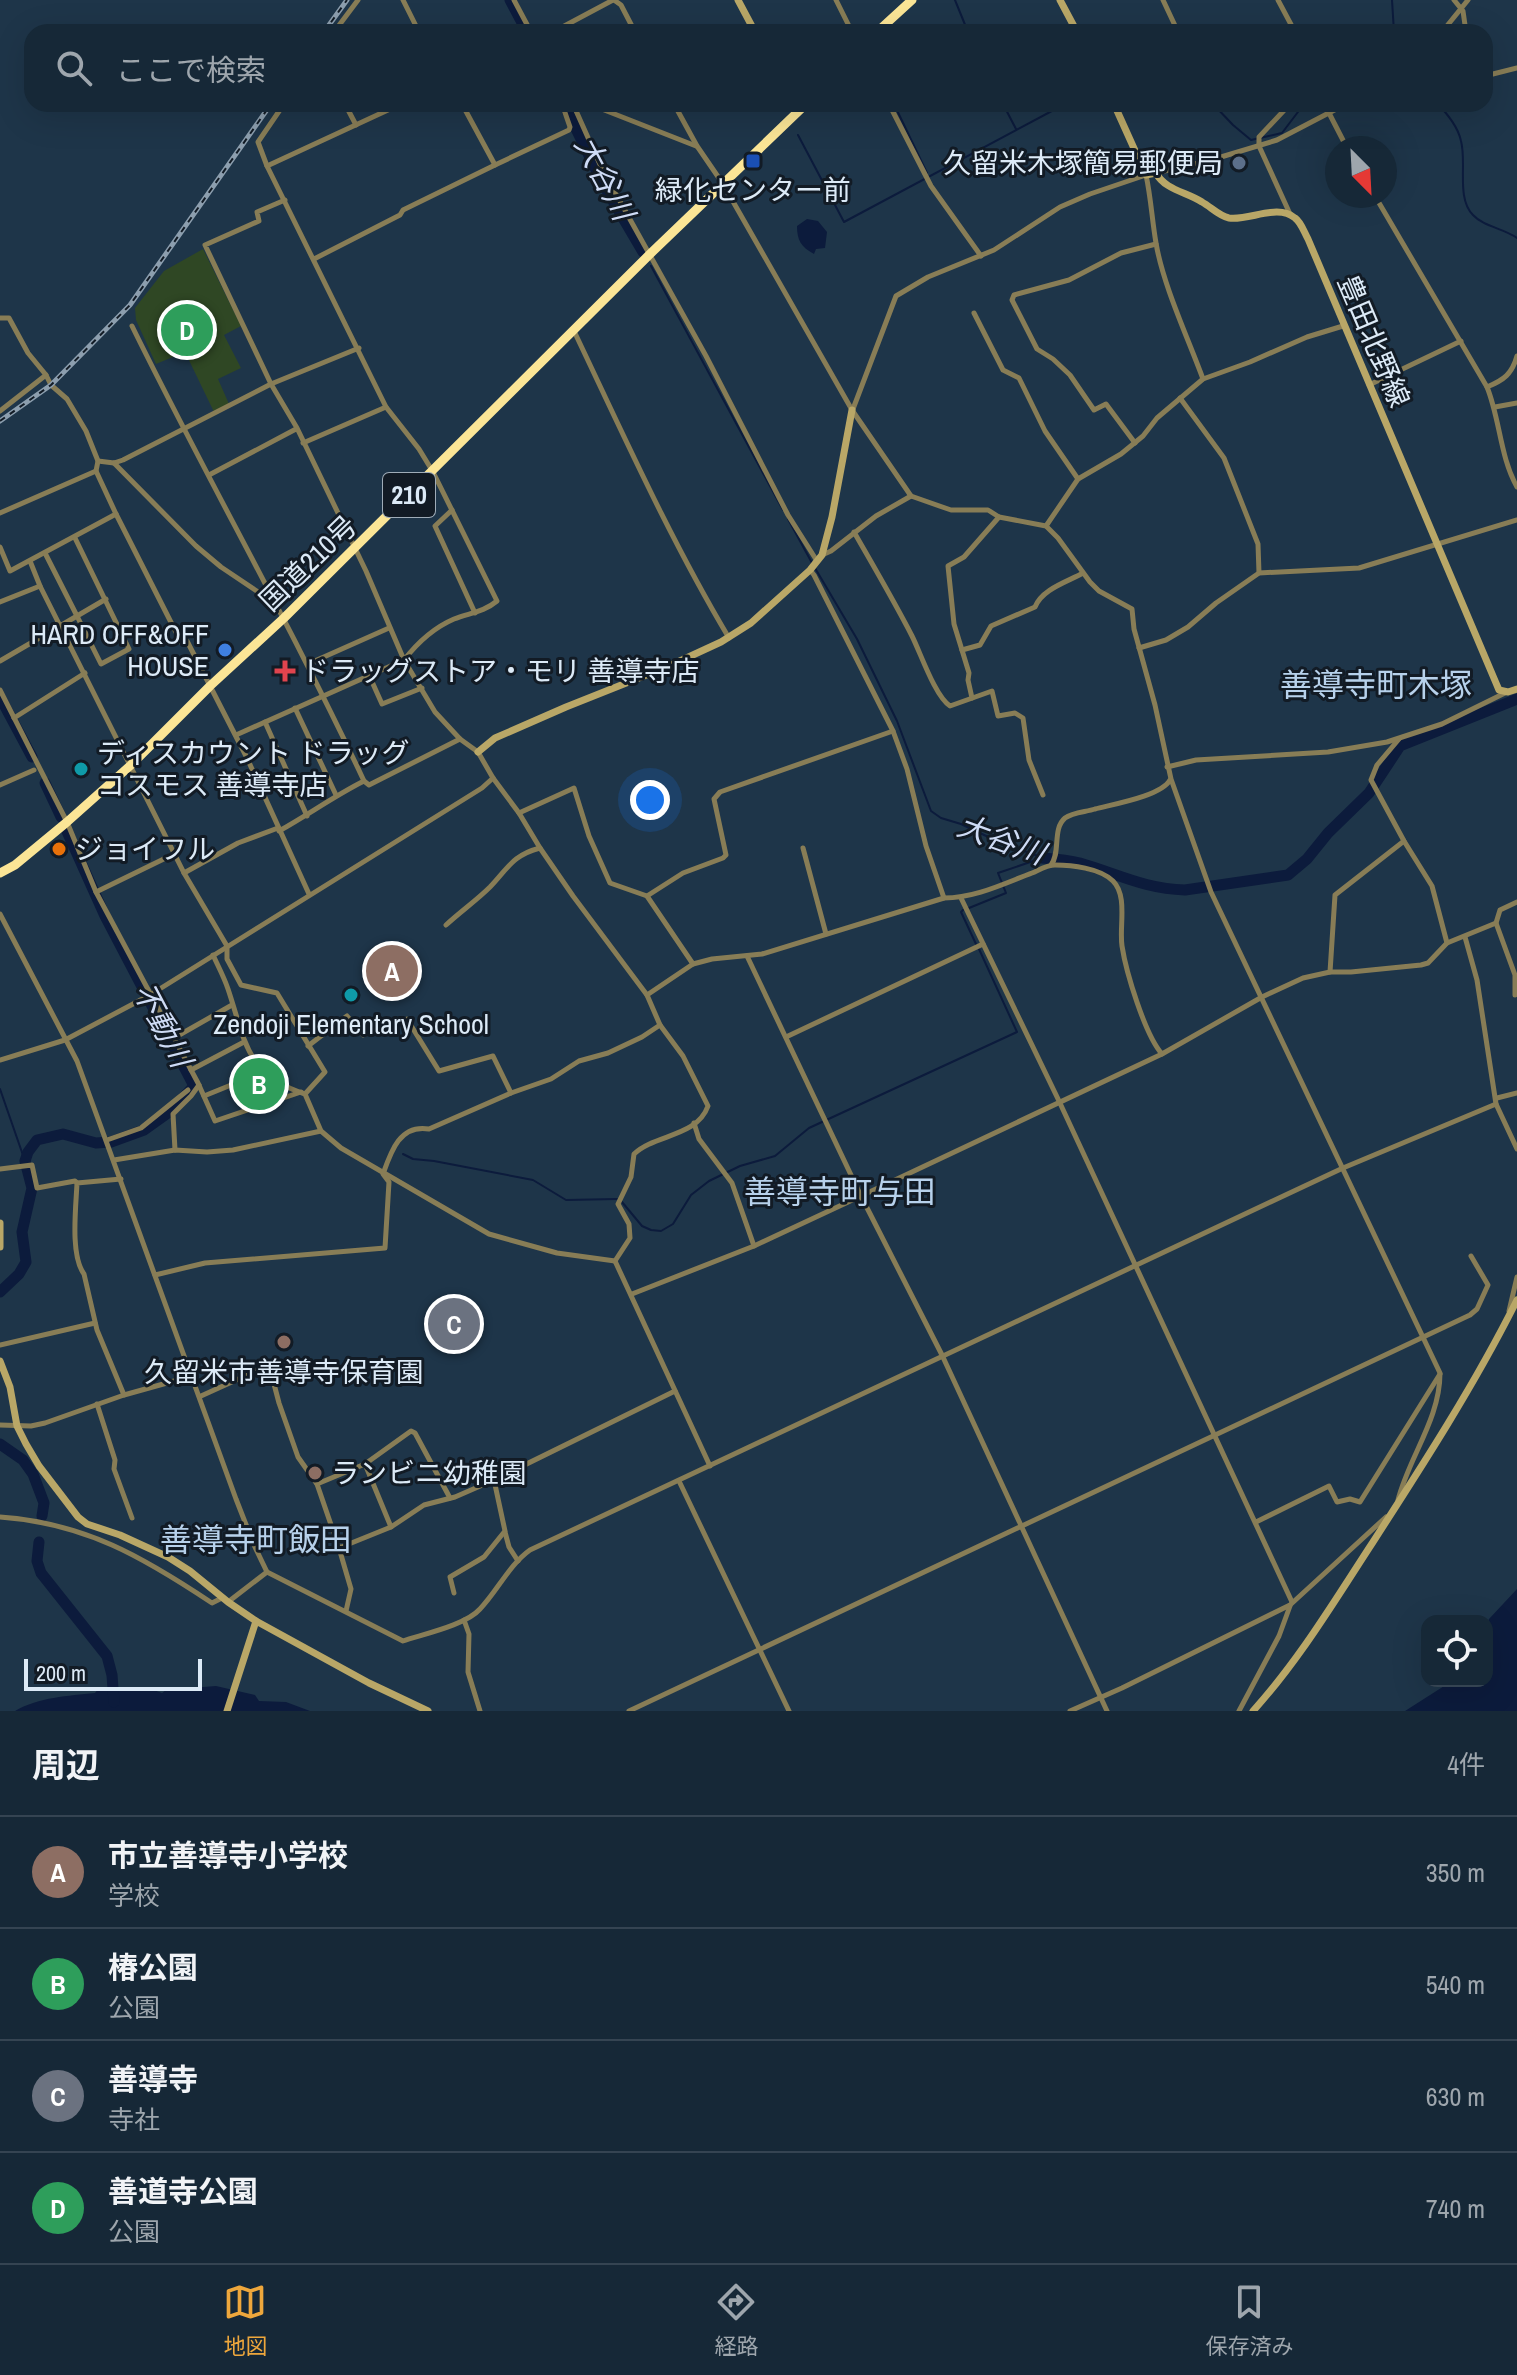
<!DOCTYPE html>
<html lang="ja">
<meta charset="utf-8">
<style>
body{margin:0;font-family:"Archivo Narrow","Noto Sans JP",sans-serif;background:#233442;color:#f1f3f6}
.controls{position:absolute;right:24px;bottom:24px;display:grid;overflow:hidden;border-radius:16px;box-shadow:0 8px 32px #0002}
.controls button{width:72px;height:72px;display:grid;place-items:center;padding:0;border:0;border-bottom:2px solid #354452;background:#162837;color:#f1f3f6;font:40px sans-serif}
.compass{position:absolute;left:1325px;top:136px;width:72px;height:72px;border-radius:50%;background:#162837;box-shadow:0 8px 32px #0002;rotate:156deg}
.scale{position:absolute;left:24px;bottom:20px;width:178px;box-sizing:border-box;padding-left:8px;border:4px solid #dceaf7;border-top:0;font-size:22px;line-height:28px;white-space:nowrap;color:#dceaf7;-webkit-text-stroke:6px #121b25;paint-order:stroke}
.you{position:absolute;left:650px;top:800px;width:28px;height:28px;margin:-20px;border:6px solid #fff;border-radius:50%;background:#1a73e8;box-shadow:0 0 0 12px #1a73e833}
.badge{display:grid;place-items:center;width:52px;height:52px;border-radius:50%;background:#eea73c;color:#fff;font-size:26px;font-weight:700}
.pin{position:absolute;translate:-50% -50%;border:4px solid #fff;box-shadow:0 2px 8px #0006}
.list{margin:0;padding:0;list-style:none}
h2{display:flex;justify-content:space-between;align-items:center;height:104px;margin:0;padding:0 32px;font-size:34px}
h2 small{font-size:26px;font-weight:400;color:#9ea6ad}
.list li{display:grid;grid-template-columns:52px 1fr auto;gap:24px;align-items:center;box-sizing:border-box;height:112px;padding:0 32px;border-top:2px solid #354452}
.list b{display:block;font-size:30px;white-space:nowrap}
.list p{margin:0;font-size:26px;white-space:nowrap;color:#9ea6ad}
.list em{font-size:26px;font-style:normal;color:#9ea6ad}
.icon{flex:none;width:44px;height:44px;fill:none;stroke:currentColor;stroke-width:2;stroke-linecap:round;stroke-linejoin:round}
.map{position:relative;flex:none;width:1517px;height:1711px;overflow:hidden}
.search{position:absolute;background:#162837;box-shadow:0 8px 32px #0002;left:24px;right:24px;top:24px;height:88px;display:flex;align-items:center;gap:20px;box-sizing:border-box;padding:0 28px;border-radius:24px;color:#9ea6ad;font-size:30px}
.sheet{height:552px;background:#162837}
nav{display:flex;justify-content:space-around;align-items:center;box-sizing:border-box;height:112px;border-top:2px solid #354452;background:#162837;font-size:22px;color:#9ea6ad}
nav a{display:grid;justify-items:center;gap:4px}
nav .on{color:#eea73c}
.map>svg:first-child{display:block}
</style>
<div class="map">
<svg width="1517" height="1711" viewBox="0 0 1517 1711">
<rect width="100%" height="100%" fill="#1e3549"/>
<!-- green -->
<path fill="#2f4724" d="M203,249L241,326L224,335L241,368L218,379L229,404L214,412L185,352L156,364L136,320L135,308L164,271Z"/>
<!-- water -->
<g fill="#0c1b3c">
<path d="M807,219L818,221L827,232L825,248L816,249L814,254C801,247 797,240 797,226Z"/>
<path d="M1517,1589V1711H1405L1452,1681H1487V1627L1489,1619Z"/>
<path d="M216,1686L255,1695L259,1701L286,1702L310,1711H15C39,1697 68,1696 95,1693L98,1689H151L162,1693L166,1690Z"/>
</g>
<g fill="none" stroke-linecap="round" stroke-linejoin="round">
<!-- stream -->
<g stroke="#0c1b3c" stroke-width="2">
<path d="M955,0L968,32"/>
<path d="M1392,0L1394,32"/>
<path d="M894,104L927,173"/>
<path d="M1003,104L1016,129"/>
<path d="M1213,104L1233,125L1251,140L1282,133L1304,104"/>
<path d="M1438,104C1448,115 1458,127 1461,141C1467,163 1456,198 1473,215C1484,227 1503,228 1517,238"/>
<path d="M798,135L844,222L1065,104"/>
<path d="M651,266L783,510"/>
<path d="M788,519L812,563"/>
<path d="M815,568L857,639L897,721L931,811L941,818L961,824L1001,843L1041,857"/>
<path d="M969,908L1006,893L998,873L1042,858"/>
<path d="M963,910L961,912L976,944"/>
<path d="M0,1089L25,1161"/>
<path d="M403,1154L413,1159L434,1161L533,1180L566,1200L617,1199"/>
<path d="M622,1202L642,1226L651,1230L661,1231L673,1224L691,1195L709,1181L740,1166L775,1156L809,1128L1017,1032L979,949"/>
</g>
<!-- river -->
<g stroke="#0c1b3c" stroke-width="11">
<path d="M510,0L527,32"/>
<path d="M564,104L603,184L643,252"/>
<path d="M0,697L32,757"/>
<path d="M45,783L61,817"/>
<path d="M1042,858C1055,859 1068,860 1080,863C1118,874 1145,889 1185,890L1288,875L1307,859L1328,833L1369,793L1400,746L1517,699"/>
<path d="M0,1292L19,1274L26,1262L22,1232L32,1188L25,1161L28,1152L37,1140L63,1134L96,1143L111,1142L144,1130L172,1110L194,1086L105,916L65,827"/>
<path d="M0,1444L23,1460L33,1474L44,1503L42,1516"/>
<path d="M39,1542L37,1561L41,1573L107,1656L112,1675L114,1702"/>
</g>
<!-- street -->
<g stroke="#887d56" stroke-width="5">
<path d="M403,0L419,32"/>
<path d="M514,0L531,32"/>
<path d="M614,0L621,5L635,32"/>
<path d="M836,0L852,32"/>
<path d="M1163,0L1178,32"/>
<path d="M1278,0L1295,32"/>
<path d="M1454,0L1463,11L1466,32"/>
<path d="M334,32L358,0"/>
<path d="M515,32L520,30L530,32"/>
<path d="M553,32L613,0"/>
<path d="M1442,32L1468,0"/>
<path d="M1485,76L1517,68"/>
<path d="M345,104L356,125"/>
<path d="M462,104L495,165L569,130L570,127L562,104"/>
<path d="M573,104L602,169L706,356L788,515L817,561"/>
<path d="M589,104L696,146"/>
<path d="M674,104L697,146L723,184L852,410L911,496L951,510H988L999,517L1046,526L1058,538L1090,582L1099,591L1132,609L1134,629L1155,705L1171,779L1211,892L1440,1373C1440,1419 1409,1457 1398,1500"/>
<path d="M889,104L931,186L981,256"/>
<path d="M1290,104L1259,137V146L1290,214"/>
<path d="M1329,113L1347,148"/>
<path d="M267,166L401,104"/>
<path d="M1156,173L1211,160L1277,140L1346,104"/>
<path d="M1375,196L1487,387C1500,419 1500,457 1517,487"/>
<path d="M285,200L257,212L259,221L205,245L271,384L297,428L366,571L404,660L435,712L460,739L478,752L493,778L519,813L540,848L573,896L647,995L660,1025L683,1056L708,1106C697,1137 655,1134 634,1154L631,1177L618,1204L629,1224L630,1238L615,1261"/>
<path d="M314,259L400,215L403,210L495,165"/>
<path d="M974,313L1003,370L1019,378L1045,431L1078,479"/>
<path d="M0,318H9L28,353L46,375L51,385L67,399L86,431L98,461L96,471L116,514L181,642L187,641L247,758L309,894"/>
<path d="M132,326C207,479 292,627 364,781C334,796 308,815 279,831"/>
<path d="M574,331C624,436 670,539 729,638"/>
<path d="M1369,385L1461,341"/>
<path d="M1487,387C1504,380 1512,374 1517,356"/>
<path d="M1180,398L1224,458L1258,544L1259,573"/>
<path d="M1495,407L1517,403"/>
<path d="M853,409L896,296L928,277L994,250L1060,207L1090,194L1146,175C1151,198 1152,220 1156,243C1163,285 1188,338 1203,379"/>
<path d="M0,411L46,375"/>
<path d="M303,443L386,407"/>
<path d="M1135,443L1106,404L1094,410L1070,375L1053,359L1037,349L1012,300L1014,295L1069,280L1121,253L1156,244"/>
<path d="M98,461L114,463L123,460L271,384L359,348"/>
<path d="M114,463L196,546L221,567L270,600L274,605"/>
<path d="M209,475L296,429"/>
<path d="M452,510L435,526L475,613"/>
<path d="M0,513L96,471"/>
<path d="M1046,526L1078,479L1121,454L1143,436L1157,418L1203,379L1250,362L1307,337L1343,326"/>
<path d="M854,532C874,567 894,601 912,636C921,654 935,696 950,706L992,691L998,716L1015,713L1023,718L1029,760L1043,795"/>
<path d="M0,547L10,571L116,514"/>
<path d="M45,553L77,616L106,599"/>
<path d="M822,555L831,551L876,516L911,496"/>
<path d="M810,570L814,575L893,731L907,769L926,846L944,898"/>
<path d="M40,586L184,873L227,946V959L241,985L277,993L325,1072L305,1094"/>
<path d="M0,602L40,586L30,561"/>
<path d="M1139,648L1166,640L1188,627L1216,603L1259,573L1359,568L1517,520"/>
<path d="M962,650L980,645L991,626L1035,607C1042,589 1067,582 1083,573"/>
<path d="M0,661L77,616L101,664L129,649L75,538"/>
<path d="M308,664L389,628"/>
<path d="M369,675L382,704L422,688"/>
<path d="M0,690L67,822L96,892L198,1083L215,1121L301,1092"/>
<path d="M972,698L968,680L969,673L954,624L948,566L964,557L999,517"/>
<path d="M295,708L336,795"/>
<path d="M14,718L85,673"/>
<path d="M265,722L307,816"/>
<path d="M236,735L404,660C418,642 433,628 454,619C469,613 484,612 497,601L433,472L419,449L386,407L267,166L258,142L284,104"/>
<path d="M1399,739L1377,765L1371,780L1404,841L1432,886L1447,943"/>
<path d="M1167,767L1196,760L1328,752L1387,742L1442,724L1507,692"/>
<path d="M364,781L369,785L460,739"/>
<path d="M0,785L34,770"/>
<path d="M519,813L574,788L589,836L610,883L647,896L693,964"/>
<path d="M803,848L826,934"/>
<path d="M1051,865C1061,852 1052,829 1065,818C1073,812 1086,812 1095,809C1114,804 1161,796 1170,780"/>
<path d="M184,873L238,843L278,828"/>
<path d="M96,892L174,854"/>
<path d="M647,896L683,873L723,858L726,855L714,799L720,792L893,731"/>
<path d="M961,898L1059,1101L1292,1602"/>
<path d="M0,914L77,1061L236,1499L254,1545L267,1572L403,1641C424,1634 466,1625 480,1609C498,1590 509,1565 530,1550L1343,1168L1496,1104"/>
<path d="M1496,923L1515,975V995"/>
<path d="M446,925C460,912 477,900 490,887C508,868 513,855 540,848"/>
<path d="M1465,937L1477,980L1496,1104L1517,1149"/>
<path d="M213,955C218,966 224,977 228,989C245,1039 245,1075 305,1094L321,1131L341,1148L489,1234L557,1253L615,1261"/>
<path d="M747,956L861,1196L942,1355L1107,1711"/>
<path d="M1330,972L1335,895L1404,841"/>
<path d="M647,995L693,964L712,959L762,954L944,898C975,898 1003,884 1032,873C1039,870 1047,865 1055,865C1071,865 1100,868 1113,881C1128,896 1119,927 1122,946C1126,972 1145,1035 1162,1054"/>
<path d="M786,1037L983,944"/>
<path d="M174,1038L232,1005"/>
<path d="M308,1046L347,1016L363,1035L407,1019L439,1071L493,1056L511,1093"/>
<path d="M0,1060L65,1040L150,995L482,788L493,778"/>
<path d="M191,1070L244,1042"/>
<path d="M204,1096L263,1072"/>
<path d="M1497,1098L1517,1093"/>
<path d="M694,1123L699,1139L732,1183L754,1246"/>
<path d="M107,1140L141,1128L188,1090"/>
<path d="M175,1150L173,1114L191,1096L199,1085"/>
<path d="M114,1160L175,1150L207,1152L233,1150L321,1131"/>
<path d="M0,1169L32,1165L37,1188L75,1181L77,1183"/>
<path d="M121,1179L77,1183C76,1207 70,1255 84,1274L97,1330L124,1395"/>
<path d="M615,1261L710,1466"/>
<path d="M155,1275L205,1263L385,1248L389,1182L383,1174C391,1151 400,1124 429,1129L511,1093L551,1079L579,1061L608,1053L642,1037L660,1025"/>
<path d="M632,1294L754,1246L861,1196L1162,1054L1262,997L1303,978L1330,972H1351L1421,965L1428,963L1447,943L1496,923L1500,910L1517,902"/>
<path d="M1509,1311L1517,1277"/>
<path d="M0,1345L95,1323"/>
<path d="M201,1396L269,1365L279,1403L298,1457L317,1484L339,1548L351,1589L346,1611"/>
<path d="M97,1404L115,1460L114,1469L132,1518"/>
<path d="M0,1425L31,1426L45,1423L124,1395L192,1376"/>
<path d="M365,1464L391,1527"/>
<path d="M679,1481L789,1711"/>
<path d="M317,1484L365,1464L411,1431L415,1433L450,1498"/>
<path d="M0,1517C85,1523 143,1557 212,1603L222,1598"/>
<path d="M1256,1522L1329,1486L1337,1502L1350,1499L1360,1502L1440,1374"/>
<path d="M505,1532L509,1547L518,1561"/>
<path d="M339,1548L391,1527L424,1505L455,1497L494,1480L675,1391"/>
<path d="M454,1593L450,1577L484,1557L505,1531L494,1480"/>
<path d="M228,1602L267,1572"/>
<path d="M464,1620L469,1634L468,1672L480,1711"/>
<path d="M629,1711L1470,1315L1477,1309L1488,1285L1471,1256"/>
<path d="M1070,1711L1122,1688L1290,1605L1386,1517"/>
<path d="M1239,1711L1279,1636L1290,1606"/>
</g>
<!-- secondary -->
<g stroke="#b9a767" stroke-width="7">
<path d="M738,0L755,32"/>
<path d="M1060,0L1077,32"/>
<path d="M1114,104L1146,175L1156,173C1165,190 1187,192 1202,202C1211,207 1219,216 1229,218C1249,221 1278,203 1295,218C1301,222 1304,232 1308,239L1496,683L1499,690L1508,692L1517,689"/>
<path d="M478,752L495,738L566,707L669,666L721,642L751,623L810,570L822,555L832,517L852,410"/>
<path d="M0,1223V1247"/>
<path d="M0,1361L10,1387L17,1426L26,1444L39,1466L78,1517L87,1524L120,1535L168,1557L190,1571L228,1602L256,1621L369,1683L428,1711"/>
<path d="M227,1711L256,1621"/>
<path d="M1253,1711C1300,1659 1335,1600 1373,1542C1424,1463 1475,1384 1517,1300"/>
</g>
<!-- highway -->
<g stroke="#fbe596" stroke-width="9">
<path d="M877,32L912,0"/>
<path d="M0,873L15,865L67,822L131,765L210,686L284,618L649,255L806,104"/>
</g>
<!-- rail casing -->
<g stroke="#8c9eae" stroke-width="5">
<g id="rail">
<path d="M324,32L347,0"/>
<path d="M0,421L51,385L130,305L271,104"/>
</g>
</g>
<!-- rail -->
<use href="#rail" stroke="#121b25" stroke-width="2" stroke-dasharray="6" stroke-linecap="butt"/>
</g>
<!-- markers -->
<rect fill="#1a4fb4" stroke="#121b25" stroke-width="3" x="745" y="153" width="16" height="16" rx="4"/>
<circle fill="#5c6f8a" stroke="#121b25" stroke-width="3" cx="1239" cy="163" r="8"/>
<circle fill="#3f7fe0" stroke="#121b25" stroke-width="3" cx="225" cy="650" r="8"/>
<path fill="#e0444e" stroke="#121b25" stroke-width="3" d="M281 659h8v8h8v8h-8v8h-8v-8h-8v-8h8z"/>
<g fill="#0f9aa8" stroke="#121b25" stroke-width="3">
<circle cx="81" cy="769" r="8"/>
<circle cx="351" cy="995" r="8"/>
</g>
<circle fill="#e8710a" stroke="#121b25" stroke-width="3" cx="59" cy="849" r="8"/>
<g fill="#8d6e63" stroke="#121b25" stroke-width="3">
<circle cx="284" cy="1342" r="8"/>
<circle cx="315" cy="1473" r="8"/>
</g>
<g text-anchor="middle" stroke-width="6" stroke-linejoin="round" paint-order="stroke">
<!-- shield labels -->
<rect fill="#121b25" stroke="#9facb8" stroke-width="2" x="383" y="473" width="52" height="44" rx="6"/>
<g font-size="26" font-weight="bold" fill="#dceaf7">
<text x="409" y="504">210</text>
</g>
<!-- poi labels -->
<g font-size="28" fill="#dceaf7" stroke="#121b25" text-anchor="start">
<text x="1223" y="173" text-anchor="end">久留米木塚簡易郵便局</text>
<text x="753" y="200" text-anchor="middle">緑化センター前</text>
<text x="209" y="644" text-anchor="end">HARD OFF&amp;OFF<tspan x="209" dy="32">HOUSE</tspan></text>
<text x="301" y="681">ドラッグストア・モリ 善導寺店</text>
<text x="97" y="763">ディスカウント ドラッグ<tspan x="97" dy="32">コスモス 善導寺店</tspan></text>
<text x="75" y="859">ジョイフル</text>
<text x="351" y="1034" text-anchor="middle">Zendoji Elementary School</text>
<text x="284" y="1382" text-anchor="middle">久留米市善導寺保育園</text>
<text x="331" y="1483">ランビニ幼稚園</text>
</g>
<!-- street labels -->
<g font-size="28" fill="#dceaf7" stroke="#121b25">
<text transform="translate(1374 341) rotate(67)" y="10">豊田北野線</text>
<text transform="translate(308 563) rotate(-44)" y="10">国道210号</text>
</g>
<!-- water labels -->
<g font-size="30" font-style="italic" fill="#cedbf5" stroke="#121b25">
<text transform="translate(604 178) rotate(62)" y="10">大谷川</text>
<text transform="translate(1001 840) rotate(20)" y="10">大谷川</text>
<text transform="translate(162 1025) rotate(62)" y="10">不動川</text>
</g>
<!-- quarter labels -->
<g font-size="32" fill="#b7d1eb" stroke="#121b25">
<text x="1376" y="696">善導寺町木塚</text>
<text x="840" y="1203">善導寺町与田</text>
<text x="256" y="1551">善導寺町飯田</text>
</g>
</g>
</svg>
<div class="controls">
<button><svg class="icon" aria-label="locate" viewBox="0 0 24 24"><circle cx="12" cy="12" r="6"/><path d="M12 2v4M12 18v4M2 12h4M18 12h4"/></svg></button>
</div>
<svg class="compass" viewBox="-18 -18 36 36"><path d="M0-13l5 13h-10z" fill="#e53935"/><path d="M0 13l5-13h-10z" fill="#9ea6ad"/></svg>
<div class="scale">200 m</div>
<div class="you"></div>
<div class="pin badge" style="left:392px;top:971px;background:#8d6e63">A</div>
<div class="pin badge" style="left:259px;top:1084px;background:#2e9e5b">B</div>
<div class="pin badge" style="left:454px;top:1324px;background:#6b7280">C</div>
<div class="pin badge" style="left:187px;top:330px;background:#2e9e5b">D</div>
<div class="search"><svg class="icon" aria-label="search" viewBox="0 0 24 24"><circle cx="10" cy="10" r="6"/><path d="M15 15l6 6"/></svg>ここで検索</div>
</div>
<section class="sheet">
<h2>周辺<small>4件</small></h2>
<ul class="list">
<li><span class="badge" style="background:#8d6e63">A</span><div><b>市立善導寺小学校</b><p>学校</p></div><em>350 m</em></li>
<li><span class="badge" style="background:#2e9e5b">B</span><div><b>椿公園</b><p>公園</p></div><em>540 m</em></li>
<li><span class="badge" style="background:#6b7280">C</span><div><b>善導寺</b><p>寺社</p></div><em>630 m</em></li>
<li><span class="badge" style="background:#2e9e5b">D</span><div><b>善道寺公園</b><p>公園</p></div><em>740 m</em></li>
</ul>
</section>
<nav>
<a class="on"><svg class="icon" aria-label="map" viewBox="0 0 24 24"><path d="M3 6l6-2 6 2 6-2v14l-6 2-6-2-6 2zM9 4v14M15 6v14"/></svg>地図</a>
<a><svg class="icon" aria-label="directions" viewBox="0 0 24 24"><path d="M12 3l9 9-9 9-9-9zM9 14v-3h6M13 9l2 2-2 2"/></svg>経路</a>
<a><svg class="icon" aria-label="saved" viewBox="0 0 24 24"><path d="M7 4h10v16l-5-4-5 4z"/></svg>保存済み</a>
</nav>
